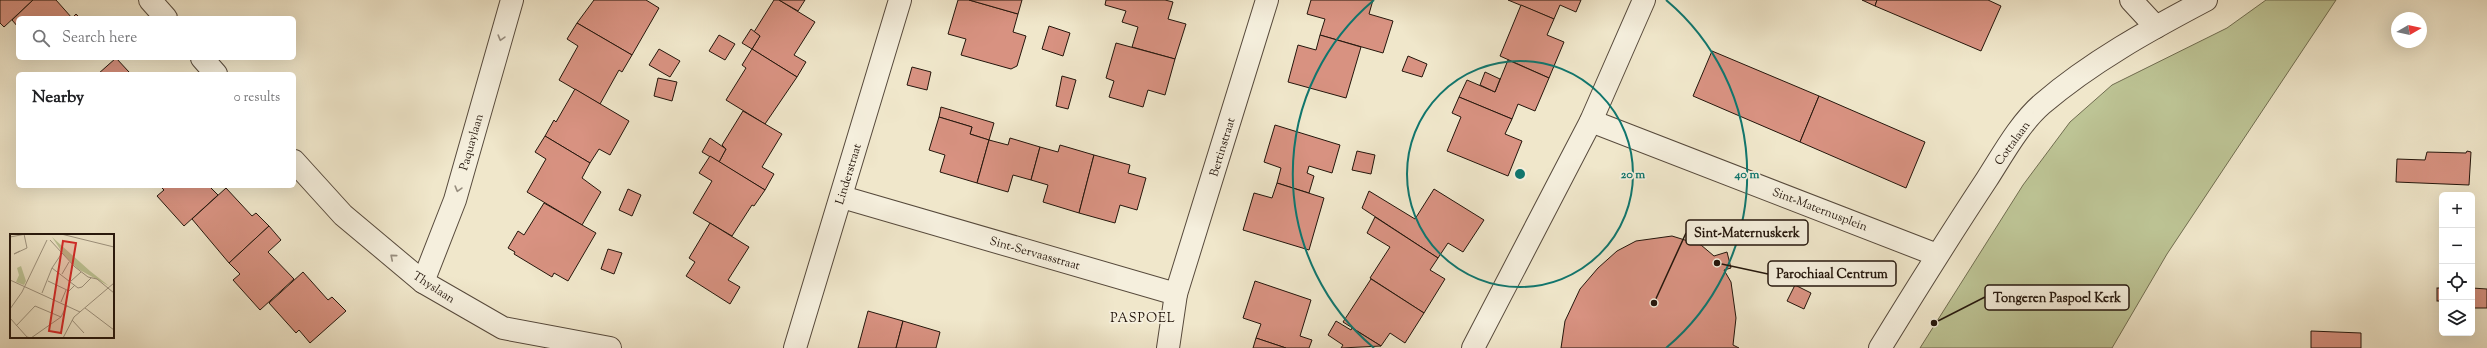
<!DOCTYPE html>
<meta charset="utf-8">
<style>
body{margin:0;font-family:"Sorts Mill Goudy",serif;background:#f2f2f2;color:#202124}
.controls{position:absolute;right:12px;bottom:12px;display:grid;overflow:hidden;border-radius:6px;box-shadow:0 4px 16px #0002}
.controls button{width:36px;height:36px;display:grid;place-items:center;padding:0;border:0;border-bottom:1px solid #e0e0e0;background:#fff;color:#202124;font:20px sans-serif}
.compass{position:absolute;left:2391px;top:12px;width:36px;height:36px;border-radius:50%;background:#fff;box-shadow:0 4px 16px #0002;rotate:81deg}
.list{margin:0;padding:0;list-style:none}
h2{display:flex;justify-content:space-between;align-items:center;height:52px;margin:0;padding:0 16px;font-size:17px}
h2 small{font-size:13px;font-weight:400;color:#757577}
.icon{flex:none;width:22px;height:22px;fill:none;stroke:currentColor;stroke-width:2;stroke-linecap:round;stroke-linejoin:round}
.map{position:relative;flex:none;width:2487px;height:348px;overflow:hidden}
.search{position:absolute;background:#fff;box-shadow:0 4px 16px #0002;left:16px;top:16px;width:280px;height:44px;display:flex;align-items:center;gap:10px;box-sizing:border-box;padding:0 14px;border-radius:6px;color:#757577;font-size:15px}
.panel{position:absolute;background:#fff;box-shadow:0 4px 16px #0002;left:16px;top:72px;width:280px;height:116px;border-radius:6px}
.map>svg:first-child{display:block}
</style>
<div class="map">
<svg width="2487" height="348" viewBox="0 0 2487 348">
<rect width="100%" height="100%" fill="#f0e7cb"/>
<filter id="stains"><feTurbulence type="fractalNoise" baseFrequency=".005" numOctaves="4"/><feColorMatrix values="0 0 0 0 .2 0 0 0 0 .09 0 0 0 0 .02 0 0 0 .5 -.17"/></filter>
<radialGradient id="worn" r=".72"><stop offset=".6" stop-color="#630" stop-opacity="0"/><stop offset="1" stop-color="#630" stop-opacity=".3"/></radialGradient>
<!-- green -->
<path fill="#bdc495" stroke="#706d50" d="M2266,0H2336L2167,254L2112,348H1920L2023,185L2070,122L2112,85L2227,28Z"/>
<!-- building -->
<g fill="#d89281" stroke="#24160c">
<path d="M0,0H33L4,27L0,23Z"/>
<path d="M33,0H56L72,18L76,14L80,18H18V27L12,20Z"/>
<path d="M594,0H646L659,8L632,55L577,23Z"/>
<path d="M774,0H779L815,22L794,55L806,62L797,77L752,49L760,36L754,32Z"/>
<path d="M779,0H805L798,11Z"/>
<path d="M958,0H969L1018,14L1013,32L1026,36L1017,66L1011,69L961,55L966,39L948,34Z"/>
<path d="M969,0H1022L1018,14Z"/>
<path d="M1106,0H1165L1173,2L1168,19L1186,24L1175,59L1132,47L1138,27L1122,22L1126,11L1105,5Z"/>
<path d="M1311,0H1373L1369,14L1393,21L1383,53L1320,35L1325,19L1307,14Z"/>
<path d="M1508,0H1581L1576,12L1560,5L1554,19Z"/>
<path d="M1862,0H1877L1875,6Z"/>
<path d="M1877,0H1988L2001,6L1981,51L1875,6Z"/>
<path d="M1521,5L1554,19L1547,35L1564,42L1549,78L1500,56Z"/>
<path d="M577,23L632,55L622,72L619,70L600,104L559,80L578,46L567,39Z"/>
<path d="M1049,26L1070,33L1063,56L1042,49Z"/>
<path d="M751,29L760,36L752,49L742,43Z"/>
<path d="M719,35L735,44L725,60L709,51Z"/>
<path d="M1320,35L1361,47L1346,98L1288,82L1298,45L1316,50Z"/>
<path d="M1116,43L1175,59L1165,95L1148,90L1143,107L1109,97L1114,81L1106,78Z"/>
<path d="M659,49L680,61L670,77L649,65Z"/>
<path d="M752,49L797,77L765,124L726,100L746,68L742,65Z"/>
<path d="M1712,51L1819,96L1800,142L1693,96Z"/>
<path d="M1408,56L1427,64L1422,77L1402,71Z"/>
<path d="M116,58L129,72L127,74H98Z"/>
<path d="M1508,60L1549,78L1535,111L1518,104L1512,119L1459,97L1467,80L1495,92Z"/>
<path d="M912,67L931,72L927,90L907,85Z"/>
<path d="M1485,72L1500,79L1495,92L1480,85Z"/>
<path d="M1062,76L1076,80L1068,109L1056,106Z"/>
<path d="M658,78L677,82L672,101L654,96Z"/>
<path d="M575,89L629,121L610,155L599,149L590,163L545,136L554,120L556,122Z"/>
<path d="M1819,96L1925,142L1906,188L1800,142Z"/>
<path d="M1459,97L1512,119L1505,134L1522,141L1508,176L1447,151L1461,117L1452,113Z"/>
<path d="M941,107L994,123L989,140L970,134L972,127L939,117Z"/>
<path d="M743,111L782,134L762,167L774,174L765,190L719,162L726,149L722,145Z"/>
<path d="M939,117L972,127L970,134L989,140L977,183L940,172L945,155L929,150Z"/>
<path d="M1275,125L1340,145L1332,173L1309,166L1307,173L1314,176L1309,193L1277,183L1281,168L1264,162Z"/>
<path d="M545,136L590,163L582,178L601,192L582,225L527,192L546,159L535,152Z"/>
<path d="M710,138L726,149L719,162L702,152Z"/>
<path d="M1010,138L1040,147L1031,180L1013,175L1008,192L977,183L989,140L1008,145Z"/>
<path d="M1060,145L1094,155L1079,213L1043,202L1048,185L1031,180L1040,147L1058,152Z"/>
<path d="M1357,151L1375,155L1371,174L1352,170Z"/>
<path d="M2467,151L2471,152L2469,185L2396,182L2397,159L2425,160L2427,152L2466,153Z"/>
<path d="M1094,155L1130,165L1128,173L1146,178L1137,210L1120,205L1115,223L1079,213Z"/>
<path d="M710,156L765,190L754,206L752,205L732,236L693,213L712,181L699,173Z"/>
<path d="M1277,183L1324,198L1309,250L1243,230L1254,193L1272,198Z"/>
<path d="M160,186H209L218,195L184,226L157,196L164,190Z"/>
<path d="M226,188L252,216L256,213L269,226L229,263L192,219Z"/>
<path d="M628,189L641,195L632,216L619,210Z"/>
<path d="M1434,189L1484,220L1463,252L1448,243L1438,258L1362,208L1369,191L1415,219Z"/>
<path d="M544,203L596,233L568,281L554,273L552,277L514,254L515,252L508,248L518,231L524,235Z"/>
<path d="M1375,217L1438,258L1430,270L1445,279L1424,313L1370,278L1390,247L1367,233Z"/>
<path d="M710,223L749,247L728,280L740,287L730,304L686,276L695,262L689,258Z"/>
<path d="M269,226L281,240L268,252L294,279L260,310L233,280L240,274L229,263Z"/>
<path d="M1672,236L1701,245L1714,256L1727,252L1731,268L1724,270L1731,282L1736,318L1733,345L1739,348H1561L1565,321L1580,289L1598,268L1617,251L1636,241Z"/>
<path d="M608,249L622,253L614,274L601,269Z"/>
<path d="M303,272L328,300L332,297L346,311L310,343L299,330L296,333L269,303Z"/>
<path d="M1371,279L1424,313L1405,343L1390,333L1381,346L1343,322Z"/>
<path d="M1255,281L1311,300L1300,336L1312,340L1309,348H1286L1256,338L1261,324L1243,318Z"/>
<path d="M1795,285L1811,293L1804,309L1787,301Z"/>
<rect x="2437" y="288" width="5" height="13"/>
<path d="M2472,288L2487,289V308H2472Z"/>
<path d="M868,311L903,321L896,348H858Z"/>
<path d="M903,321L940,332L936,348H896Z"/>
<path d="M1336,321L1351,330L1352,328L1381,346L1341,348L1343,345L1328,335Z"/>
<path d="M2311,331L2361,333V348H2311Z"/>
<path d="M1256,338L1286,348H1253Z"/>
</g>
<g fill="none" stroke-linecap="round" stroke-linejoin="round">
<!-- minor casing -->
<g stroke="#574a3c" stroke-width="24">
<g id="minor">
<path d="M150,0L166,18"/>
<path d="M2131,0L2156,27"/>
<path d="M202,58L216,74"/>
<path d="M1591,121L1937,255"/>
<path d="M294,161L343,215L423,282L503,328L610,348"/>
<path d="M842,197L1176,294"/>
<path d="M423,282L455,200L512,0"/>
<path d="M795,348L900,0"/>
<path d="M1168,348L1176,294L1267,0"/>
<path d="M1473,348L1591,121L1644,0"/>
<path d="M1880,348C1915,291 1950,235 1987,179C2003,154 2020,123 2042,104C2091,62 2149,30 2206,0"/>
</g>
</g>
<!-- minor -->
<use href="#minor" stroke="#f5efdd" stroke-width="22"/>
</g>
<!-- one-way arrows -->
<defs><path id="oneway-chevron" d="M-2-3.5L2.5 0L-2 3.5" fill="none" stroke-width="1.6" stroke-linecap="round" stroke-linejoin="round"/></defs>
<g stroke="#978d7f">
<use href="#oneway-chevron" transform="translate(501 38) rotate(106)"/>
<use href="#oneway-chevron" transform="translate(458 189) rotate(106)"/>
<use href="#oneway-chevron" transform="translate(393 257) rotate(-140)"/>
</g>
<!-- distance rings -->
<g fill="none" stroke="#0f766e" stroke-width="2">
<circle cx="1520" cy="174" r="113"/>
<path d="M1374 348A227 227 0 0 1 1374 0M1666 0A227 227 0 0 1 1666 348"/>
</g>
<g text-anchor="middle" stroke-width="3.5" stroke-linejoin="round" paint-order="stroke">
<!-- street labels -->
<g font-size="12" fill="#24160c" stroke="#f5efdd">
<text transform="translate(471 142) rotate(-74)" y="4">Paquaylaan</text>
<text transform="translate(2012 143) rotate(-54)" y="4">Cottalaan</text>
<text transform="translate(1222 147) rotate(-73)" y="4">Bertinstraat</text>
<text transform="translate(848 174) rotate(-73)" y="4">Linderstraat</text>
<text transform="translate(1820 209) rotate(21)" y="4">Sint-Maternusplein</text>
<text transform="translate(1035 253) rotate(16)" y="4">Sint-Servaasstraat</text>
<text transform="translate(434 287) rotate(33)" y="4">Thyslaan</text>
</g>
<!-- neighbourhood labels -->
<g font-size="13" letter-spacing="1" fill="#24160c" stroke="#f5efdd">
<text x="1143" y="322">PASPOEL</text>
</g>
</g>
<!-- overview -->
<g transform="translate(10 234)">
<rect width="104" height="104" fill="#f0e7cb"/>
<path d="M42,3L80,37L99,52L68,35L54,21ZM11,32L16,47L14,51L6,48L9,41L7,34Z" fill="#bdc495"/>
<path fill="none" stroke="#9e937f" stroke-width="1" d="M51,0L104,13M0,3L16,0M40,6L65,33L78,43L87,45L104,59M10,17L4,20L17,14L14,0M42,34L68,54L72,53L81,44M52,40L59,28M0,46L70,78M38,47L59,57L65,51M61,47L71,38M32,59L42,34L52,19M51,68L56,56M75,74L104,96M0,75L12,58L37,6M0,84L17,103L21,104L51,83L57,71M62,86L74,99M6,92L25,72L51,83M53,104L64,83L104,49"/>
<path fill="#d62828" fill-opacity="0.15" stroke="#d62828" stroke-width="2" d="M53,7L66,9L51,99L39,97Z"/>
<rect width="104" height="104" fill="none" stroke="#24160c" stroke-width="2"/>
</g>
<circle cx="1520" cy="174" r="6" fill="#0f766e" stroke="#f5efdd" stroke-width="2"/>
<g font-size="12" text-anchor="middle" font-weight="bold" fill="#0f766e" stroke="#f5efdd" stroke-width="3.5" stroke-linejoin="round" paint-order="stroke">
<text x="1633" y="178">20 m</text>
<text x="1747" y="178">40 m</text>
</g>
<!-- callouts -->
<path fill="none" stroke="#24160c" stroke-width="1.5" d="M1654 303L1686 233M1717 263L1768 274M1934 323L1985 297"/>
<g fill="#24160c" stroke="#f5efdd" stroke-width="1.5">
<circle cx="1654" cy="303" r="4"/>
<circle cx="1717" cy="263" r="4"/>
<circle cx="1934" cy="323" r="4"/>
</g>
<g fill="#f5efdd" stroke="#24160c" stroke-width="1.5">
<rect x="1686" y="220" width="122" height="25" rx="4"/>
<rect x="1768" y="261" width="128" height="25" rx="4"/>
<rect x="1985" y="285" width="144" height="25" rx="4"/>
</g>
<g font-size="13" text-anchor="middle" font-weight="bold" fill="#24160c">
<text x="1747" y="237">Sint-Maternuskerk</text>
<text x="1832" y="278">Parochiaal Centrum</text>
<text x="2057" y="302">Tongeren Paspoel Kerk</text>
</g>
<rect width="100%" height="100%" filter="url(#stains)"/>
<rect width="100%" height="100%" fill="url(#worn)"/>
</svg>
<div class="controls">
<button>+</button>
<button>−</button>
<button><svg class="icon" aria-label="locate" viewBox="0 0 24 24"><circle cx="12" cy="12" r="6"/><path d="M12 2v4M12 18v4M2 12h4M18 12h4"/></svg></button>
<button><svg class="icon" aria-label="layers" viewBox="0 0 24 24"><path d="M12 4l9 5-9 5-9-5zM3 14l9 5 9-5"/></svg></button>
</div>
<svg class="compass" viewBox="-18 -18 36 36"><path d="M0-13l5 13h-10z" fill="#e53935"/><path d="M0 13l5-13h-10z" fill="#757577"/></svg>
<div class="search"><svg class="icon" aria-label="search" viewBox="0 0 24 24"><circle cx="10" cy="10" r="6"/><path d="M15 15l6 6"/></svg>Search here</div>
<section class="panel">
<h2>Nearby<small>0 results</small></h2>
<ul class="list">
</ul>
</section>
</div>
